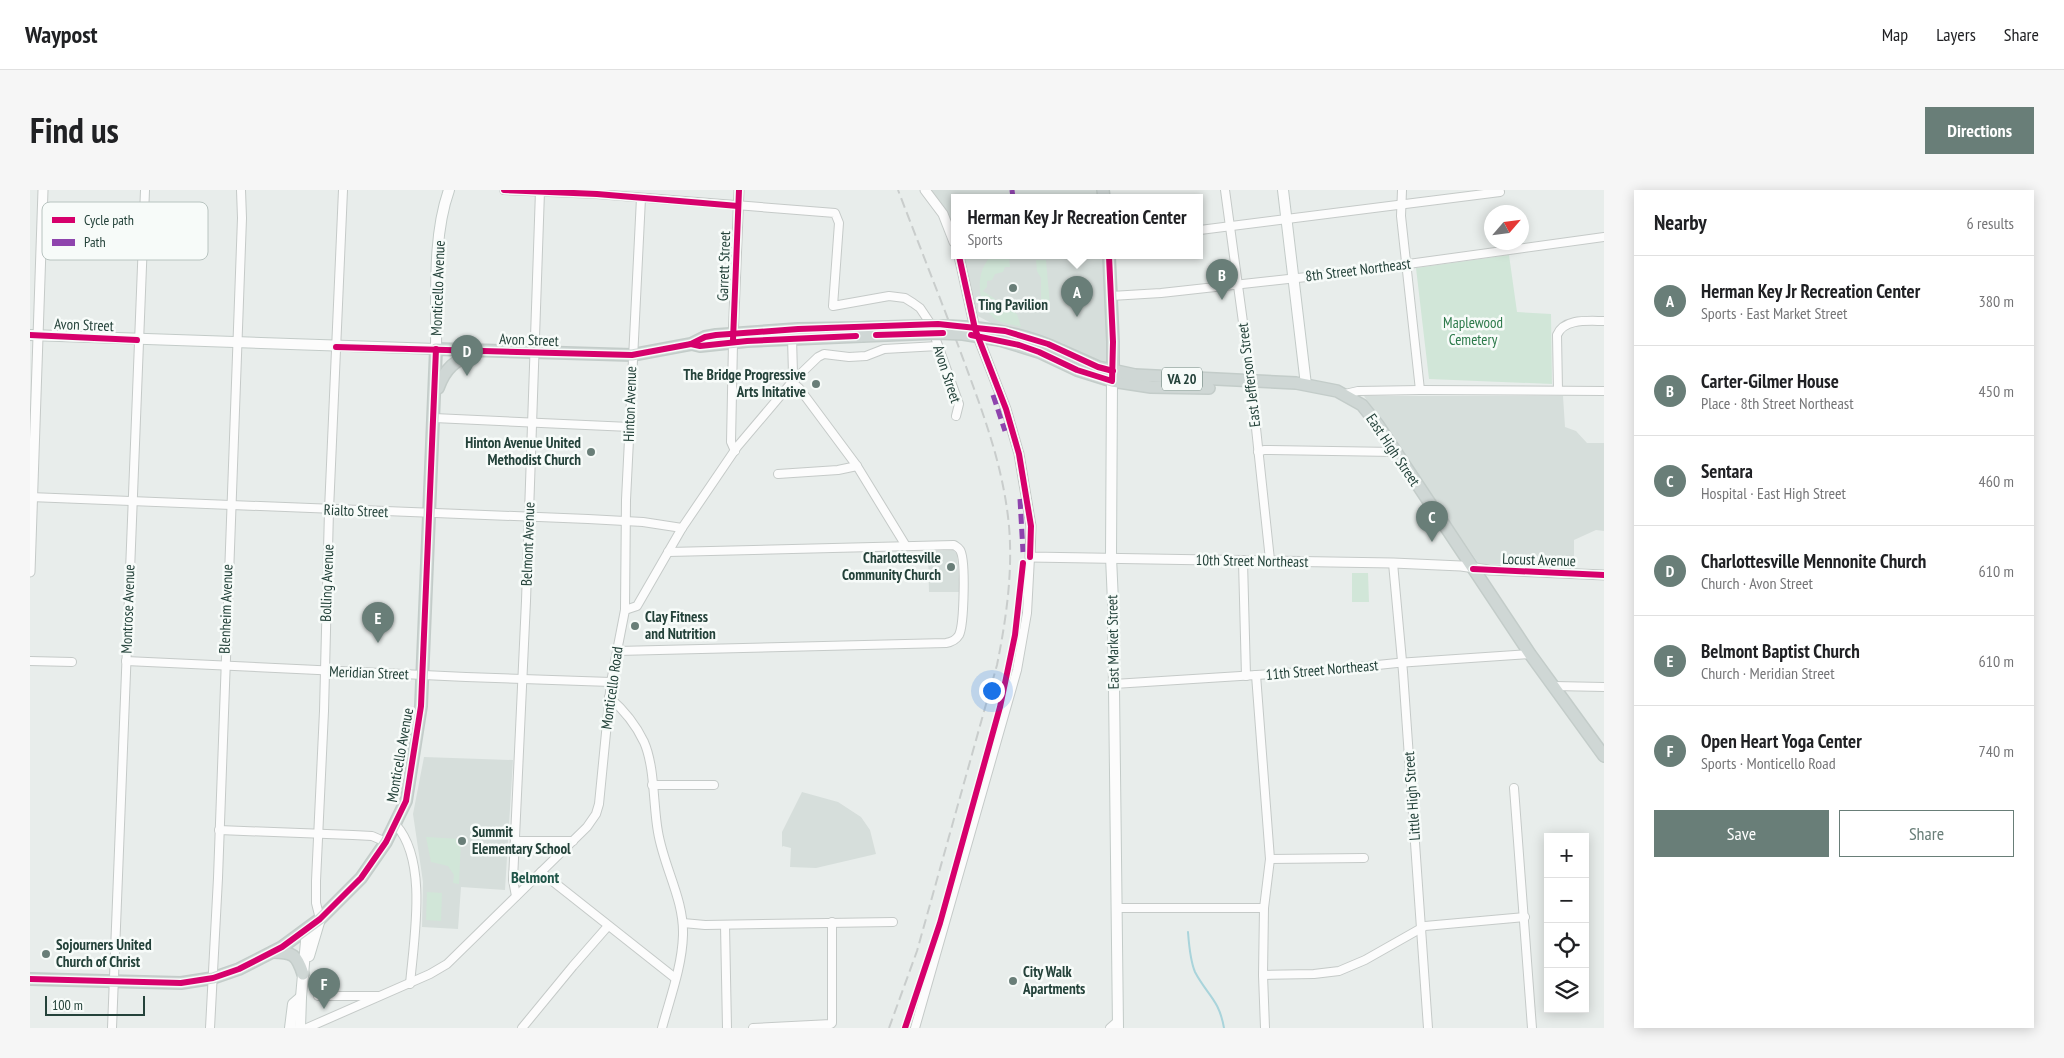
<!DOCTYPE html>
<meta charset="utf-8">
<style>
body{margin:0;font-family:"PT Sans Narrow",sans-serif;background:#f6f6f6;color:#202124}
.controls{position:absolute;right:15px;bottom:15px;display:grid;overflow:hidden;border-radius:0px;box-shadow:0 2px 12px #0003}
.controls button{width:45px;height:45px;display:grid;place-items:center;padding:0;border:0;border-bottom:1px solid #e0e0e0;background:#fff;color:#202124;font:25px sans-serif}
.compass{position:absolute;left:1454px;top:15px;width:45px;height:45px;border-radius:50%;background:#fff;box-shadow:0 2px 12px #0003;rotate:62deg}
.scale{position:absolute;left:15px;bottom:12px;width:100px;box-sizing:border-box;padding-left:5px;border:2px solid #24423a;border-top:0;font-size:14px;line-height:18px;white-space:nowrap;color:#24423a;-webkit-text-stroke:4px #f7fbf9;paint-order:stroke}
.you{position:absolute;left:961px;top:500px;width:18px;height:18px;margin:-12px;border:4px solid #fff;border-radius:50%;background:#1a73e8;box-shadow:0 0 0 8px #1a73e833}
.badge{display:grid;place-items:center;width:32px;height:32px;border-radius:50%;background:#697e78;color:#fff;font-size:16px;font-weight:700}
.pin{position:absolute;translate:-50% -41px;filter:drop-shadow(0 1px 2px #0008)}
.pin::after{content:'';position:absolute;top:26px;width:18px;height:15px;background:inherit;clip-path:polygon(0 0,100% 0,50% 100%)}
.popup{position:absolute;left:921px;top:4px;width:252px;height:65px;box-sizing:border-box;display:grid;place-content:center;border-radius:0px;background:#fff;filter:drop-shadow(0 1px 4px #0005);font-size:16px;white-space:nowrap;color:#757577}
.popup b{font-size:19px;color:#202124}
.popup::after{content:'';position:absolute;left:50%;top:100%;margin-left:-10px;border:10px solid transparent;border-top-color:#fff}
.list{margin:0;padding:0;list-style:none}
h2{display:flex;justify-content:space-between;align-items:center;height:65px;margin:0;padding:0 20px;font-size:21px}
h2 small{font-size:16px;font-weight:400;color:#757577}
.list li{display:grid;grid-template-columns:32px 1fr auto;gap:15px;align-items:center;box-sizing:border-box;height:90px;padding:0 20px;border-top:1px solid #e0e0e0}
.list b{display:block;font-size:19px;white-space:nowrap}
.list p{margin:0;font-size:16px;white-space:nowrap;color:#757577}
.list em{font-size:16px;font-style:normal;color:#757577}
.actions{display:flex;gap:10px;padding:15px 20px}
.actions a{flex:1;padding:11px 0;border:1px solid #697e78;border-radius:0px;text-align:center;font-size:18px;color:#697e78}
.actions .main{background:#697e78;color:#fff}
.icon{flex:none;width:28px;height:28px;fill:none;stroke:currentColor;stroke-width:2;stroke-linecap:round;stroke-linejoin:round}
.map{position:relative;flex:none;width:1574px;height:838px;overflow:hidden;border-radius:0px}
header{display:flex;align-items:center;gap:30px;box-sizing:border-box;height:70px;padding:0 25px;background:#fff;border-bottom:1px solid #e0e0e0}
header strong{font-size:24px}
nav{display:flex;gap:28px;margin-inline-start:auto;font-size:18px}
.intro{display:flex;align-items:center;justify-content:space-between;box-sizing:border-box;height:120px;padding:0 30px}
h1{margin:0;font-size:35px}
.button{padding:12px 22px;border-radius:0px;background:#697e78;color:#fff;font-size:18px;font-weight:700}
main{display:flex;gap:30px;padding:0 30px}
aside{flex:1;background:#fff;border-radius:0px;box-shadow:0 2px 12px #0003}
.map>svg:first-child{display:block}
</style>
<header>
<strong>Waypost</strong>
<nav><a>Map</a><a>Layers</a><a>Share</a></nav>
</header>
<div class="intro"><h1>Find us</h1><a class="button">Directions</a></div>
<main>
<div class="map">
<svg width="1574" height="838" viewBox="0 0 1574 838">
<rect width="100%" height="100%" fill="#e8edeb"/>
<!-- built -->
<g fill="#d6dedb">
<path d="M895,0H1073L1074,8H924V52Z"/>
<path d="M929,66H1079L1083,175L1069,174L969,137L940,122Z"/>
<path d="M1334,206H1533L1535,237L1546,241L1557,253H1574V341L1566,340L1544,350V376L1449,374Z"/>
<path d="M923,360L927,364L930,402H899L898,361Z"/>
<path d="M394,567L483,570L475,700L431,697L428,739L392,737L393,692L383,624Z"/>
<path d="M772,602L808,612L831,627L840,640L846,664L786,678L760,677L761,658L753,656L752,657V642Z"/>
</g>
<!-- green -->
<g fill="#d1e6d8">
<path d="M1479,65L1487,122L1521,124L1522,194L1399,189L1386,78Z"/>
<path d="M961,66H979L980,77H975L973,82L965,84L962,90L957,91V97L953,101L965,109L968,114L987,124L991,137C984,135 975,134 968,131C946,117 944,83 961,66Z"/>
<path d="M1006,70H1016L1020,115L1011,111V88L1007,81Z"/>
<path d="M1322,383H1338L1339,412H1322Z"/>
<path d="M396,647L431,649L429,694L423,693L424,685L418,676L401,672Z"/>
<path d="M397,702L412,703L411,731L396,730Z"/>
</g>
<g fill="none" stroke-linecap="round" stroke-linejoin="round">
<!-- stream -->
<path stroke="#a9d4db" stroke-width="2" d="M1158,742C1159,755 1160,770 1165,782C1177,805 1189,809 1194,838"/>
<!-- minor casing -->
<g stroke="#c5cac8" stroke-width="10">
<g id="minor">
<path d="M474,0L567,4L805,23L809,33L803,116L859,106L875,108L883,113L890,118L900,133L929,214L926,226"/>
<path d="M1195,0L1221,191L1240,370"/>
<path d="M1372,0L1371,26L1390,200"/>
<path d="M1170,40L1470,2"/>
<path d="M1081,106L1131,103L1313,83L1574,47"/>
<path d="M703,153L701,252L705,261"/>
<path d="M762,192L769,198L827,276L876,356"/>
<path d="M762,192L763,185L762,147"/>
<path d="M1528,200L1527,145C1534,128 1559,131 1574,131"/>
<path d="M1315,204L1328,201L1390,200L1574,201"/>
<path d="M404,228L600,237"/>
<path d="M1228,262L1234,260L1365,262"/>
<path d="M748,284L808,280L827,276"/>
<path d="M0,307L558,329L613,332L652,338"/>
<path d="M1213,371L1216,486"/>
<path d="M1363,373L1373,482L1398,838"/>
<path d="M595,420L607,416L652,338L707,257L762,192L788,167L794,164L819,167L836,166L854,159L908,156"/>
<path d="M587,461L916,453C922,452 926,450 929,445C934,435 936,369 930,360C928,357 927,357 924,355L638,362"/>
<path d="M0,471L42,472"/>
<path d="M96,471L436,487L581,492"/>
<path d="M1226,485L1240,669L1234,718L1233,785L1235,838"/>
<path d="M1084,494L1289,481L1367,473L1500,464"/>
<path d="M1524,496L1574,497"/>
<path d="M579,507C594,520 606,535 614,552C625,577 623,615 628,642C634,678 654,709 653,745C652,777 640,808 632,838"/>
<path d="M622,595H684"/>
<path d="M1484,598L1502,838"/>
<path d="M366,635C398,671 384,748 380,794"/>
<path d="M189,640L323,645L342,646L356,652"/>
<path d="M486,651H543"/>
<path d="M1240,669L1334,668"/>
<path d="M511,682L645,788"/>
<path d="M486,706L483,690L496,411L510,1"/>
<path d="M1086,718H1234"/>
<path d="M290,729L286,713V691L294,521L299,320L313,0"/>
<path d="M653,733L675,735L863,732"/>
<path d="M695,735L697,838"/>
<path d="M1233,785L1284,784L1309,781L1335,770L1395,736L1495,727"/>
<path d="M288,806H348"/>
<path d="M82,838L115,0"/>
<path d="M180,838L188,688L212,28L211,0"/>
<path d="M277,838L400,784L417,774L557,637L566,624L569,614L581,492L595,420L596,310L611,8"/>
<path d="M492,838L543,776L578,736"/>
<path d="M723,838L801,834L802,833V732"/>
<path d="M885,838L987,480L997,423L1000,367"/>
<path d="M1080,838L1088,831"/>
</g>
</g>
<!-- tertiary casing -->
<g stroke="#c5cac8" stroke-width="11">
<g id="tertiary">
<path d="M895,0L913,24L924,52"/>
<path d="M929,66L945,139L976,219L989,264L1001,336L1000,367L1363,373L1431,376L1459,380L1574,385"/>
<path d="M703,150L709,0"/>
<path d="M0,382L13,0"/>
</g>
</g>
<!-- secondary casing -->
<g stroke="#c3cbc8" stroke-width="12">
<g id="secondary">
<path d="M1253,0L1276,195"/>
<path d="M0,145L406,159C407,108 402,48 419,0"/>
<path d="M1082,191L1081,367L1083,412L1088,838"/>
<path d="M279,766L290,729"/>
<path d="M260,838L263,814L271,807"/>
<path d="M270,838L271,807L277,740"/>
</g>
</g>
<!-- primary casing -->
<g stroke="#c3ccc9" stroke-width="14">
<g id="primary">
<path d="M1073,0L1074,8"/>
<path d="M1079,66L1083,152V187"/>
<path d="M970,150L1009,162L1047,180L1082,191L1121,197L1179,198"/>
<path d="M662,154L670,156L717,151L832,146"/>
<path d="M1032,161L1068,177L1105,185L1266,193L1307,201L1332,215L1348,235L1500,464L1574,566"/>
<path d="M408,198C415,179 425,169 445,164"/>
<path d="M243,762C263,762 267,765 273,784"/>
<path d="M0,789L151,793L183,788L209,779L252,757L290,729L331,688L356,652L376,611L391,516L406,159L602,165L661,154L675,147L686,145L768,139L831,138"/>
</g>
</g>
<!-- minor -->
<use href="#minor" stroke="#fcfcfc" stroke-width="8"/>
<!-- tertiary -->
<use href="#tertiary" stroke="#fcfcfc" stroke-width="9"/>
<!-- secondary -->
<use href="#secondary" stroke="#fcfcfc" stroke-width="10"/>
<!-- primary -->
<use href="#primary" stroke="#cfd7d5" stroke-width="11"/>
<!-- rail -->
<path stroke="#c9cdcc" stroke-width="2" stroke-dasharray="10 5" stroke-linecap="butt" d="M859,838L887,761L967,475C976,430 983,383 979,336C973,272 950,215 928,155C908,103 888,52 868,0"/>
<!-- primary-bridge casing -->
<g stroke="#c3ccc9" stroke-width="14" stroke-linecap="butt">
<g id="primary-bridge">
<path d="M831,138C899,135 968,130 1032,161"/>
<path d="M832,146L907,143L933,144L970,150"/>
</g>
</g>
<!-- primary-bridge -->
<use href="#primary-bridge" stroke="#cfd7d5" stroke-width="11"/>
<!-- quiet -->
<g stroke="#8e44ad" stroke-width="5" stroke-dasharray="10 5" stroke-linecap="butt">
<path d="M982,0L983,8"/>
<path d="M963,205L975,241"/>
<path d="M990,309L993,362"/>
</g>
<!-- cycleway casing -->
<g stroke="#f7fbf9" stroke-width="9">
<g id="cycleway">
<path d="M474,0L567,4L708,16"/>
<path d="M929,66L945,139L976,219L989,264L1001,336L1000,367"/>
<path d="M0,145L107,150"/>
<path d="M846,145L913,143"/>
<path d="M941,145L989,155L1009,162L1047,180L1082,191L1083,152L1079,66"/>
<path d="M703,150L709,0"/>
<path d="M661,154L670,156L717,151L826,146"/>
<path d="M306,157L602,165L661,154L675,147L686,145L768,139L908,134L975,141L1018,154L1068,177L1083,181"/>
<path d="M1443,379L1574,385"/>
<path d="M0,789L151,793L183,788L209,779L252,757L290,729L331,688L356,652L376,611L391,516L406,159"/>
<path d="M875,838L910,733L970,517L985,445L993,373"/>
</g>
</g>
<!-- cycleway -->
<use href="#cycleway" stroke="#d6006c" stroke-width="6"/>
</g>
<!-- markers -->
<g fill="#697e78" stroke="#f7fbf9" stroke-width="2">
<circle cx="983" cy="98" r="5"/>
<circle cx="786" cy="194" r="5"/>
<circle cx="561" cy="262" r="5"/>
<circle cx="921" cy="377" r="5"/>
<circle cx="605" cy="436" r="5"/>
<circle cx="432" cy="651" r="5"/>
<circle cx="16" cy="764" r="5"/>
<circle cx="983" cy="791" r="5"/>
</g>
<g text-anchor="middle" stroke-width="5" stroke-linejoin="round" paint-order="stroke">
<!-- shield labels -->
<rect fill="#f7fbf9" stroke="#637a73" stroke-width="1" x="1132" y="177.5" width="40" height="23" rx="4"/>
<g font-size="14" font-weight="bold" fill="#24423a">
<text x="1152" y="194">VA 20</text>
</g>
<!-- street labels -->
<g font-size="15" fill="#24423a" stroke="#f7fbf9">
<text transform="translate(694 76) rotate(-88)" y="5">Garrett Street</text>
<text transform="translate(1328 80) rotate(-7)" y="5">8th Street Northeast</text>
<text transform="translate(408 98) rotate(-88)" y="5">Monticello Avenue</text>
<text transform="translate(54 135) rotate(2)" y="5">Avon Street</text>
<text transform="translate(499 150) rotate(2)" y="5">Avon Street</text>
<text transform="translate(917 184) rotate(72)" y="5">Avon Street</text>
<text transform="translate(1219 185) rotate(-97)" y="5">East Jefferson Street</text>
<text transform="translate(600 214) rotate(-88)" y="5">Hinton Avenue</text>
<text transform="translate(1363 260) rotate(56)" y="5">East High Street</text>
<text transform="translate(326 321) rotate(2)" y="5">Rialto Street</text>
<text transform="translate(498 354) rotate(-88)" y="5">Belmont Avenue</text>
<text transform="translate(1509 370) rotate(2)" y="5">Locust Avenue</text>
<text transform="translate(1222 371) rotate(1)" y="5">10th Street Northeast</text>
<text transform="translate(297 393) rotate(-88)" y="5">Bolling Avenue</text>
<text transform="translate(98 419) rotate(-88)" y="5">Montrose Avenue</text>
<text transform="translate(196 419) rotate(-88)" y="5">Blenheim Avenue</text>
<text transform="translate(1083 452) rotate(-91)" y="5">East Market Street</text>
<text transform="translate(1292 480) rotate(-5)" y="5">11th Street Northeast</text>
<text transform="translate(339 483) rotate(2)" y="5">Meridian Street</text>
<text transform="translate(582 498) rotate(-82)" y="5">Monticello Road</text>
<text transform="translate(370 565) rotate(-80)" y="5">Monticello Avenue</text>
<text transform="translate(1382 606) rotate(-94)" y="5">Little High Street</text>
</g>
<!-- poi labels -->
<g font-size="15" font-weight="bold" fill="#24423a" stroke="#f7fbf9" text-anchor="start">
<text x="983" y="120" text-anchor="middle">Ting Pavilion</text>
<text x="776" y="190" text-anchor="end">The Bridge Progressive<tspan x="776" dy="17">Arts Initative</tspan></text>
<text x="551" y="258" text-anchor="end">Hinton Avenue United<tspan x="551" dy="17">Methodist Church</tspan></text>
<text x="911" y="373" text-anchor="end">Charlottesville<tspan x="911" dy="17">Community Church</tspan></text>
<text x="615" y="432">Clay Fitness<tspan x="615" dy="17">and Nutrition</tspan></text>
<text x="442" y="647">Summit<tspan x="442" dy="17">Elementary School</tspan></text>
<text x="26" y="760">Sojourners United<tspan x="26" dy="17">Church of Christ</tspan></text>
<text x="993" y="787">City Walk<tspan x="993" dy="17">Apartments</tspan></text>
</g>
<!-- park labels -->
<g font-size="15" fill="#2d7a4b" stroke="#f7fbf9">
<text x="1443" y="138">Maplewood<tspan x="1443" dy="17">Cemetery</tspan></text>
</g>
<!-- neighbourhood labels -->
<g font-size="16" font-weight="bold" fill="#1f5548" stroke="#f7fbf9">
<text x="505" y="693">Belmont</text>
</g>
</g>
<!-- legend -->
<rect x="12" y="12" width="166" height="58" rx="8" fill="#f7fbf9" stroke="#b8c4c0" stroke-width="1"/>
<rect x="22" y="27" width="23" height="6" fill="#d6006c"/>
<rect x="22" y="49" width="23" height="7" fill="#8e44ad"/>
<g font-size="14" fill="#24423a">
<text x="54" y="35">Cycle path</text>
<text x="54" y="57">Path</text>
</g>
</svg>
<div class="controls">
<button>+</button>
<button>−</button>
<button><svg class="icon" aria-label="locate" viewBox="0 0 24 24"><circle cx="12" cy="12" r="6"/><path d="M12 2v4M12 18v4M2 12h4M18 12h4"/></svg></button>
<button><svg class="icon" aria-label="layers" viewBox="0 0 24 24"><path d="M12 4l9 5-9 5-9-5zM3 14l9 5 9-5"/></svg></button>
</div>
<svg class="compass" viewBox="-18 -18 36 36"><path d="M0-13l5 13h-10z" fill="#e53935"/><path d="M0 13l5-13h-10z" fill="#757577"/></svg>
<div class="scale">100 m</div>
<div class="you"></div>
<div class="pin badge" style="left:1047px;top:127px">A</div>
<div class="popup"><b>Herman Key Jr Recreation Center</b>Sports</div>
<div class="pin badge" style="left:1192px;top:110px">B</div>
<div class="pin badge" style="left:1402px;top:352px">C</div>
<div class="pin badge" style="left:437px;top:186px">D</div>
<div class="pin badge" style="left:348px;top:453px">E</div>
<div class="pin badge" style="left:294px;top:819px">F</div>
</div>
<aside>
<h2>Nearby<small>6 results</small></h2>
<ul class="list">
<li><span class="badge">A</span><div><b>Herman Key Jr Recreation Center</b><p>Sports · East Market Street</p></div><em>380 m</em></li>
<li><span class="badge">B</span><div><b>Carter-Gilmer House</b><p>Place · 8th Street Northeast</p></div><em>450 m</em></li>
<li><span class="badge">C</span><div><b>Sentara</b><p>Hospital · East High Street</p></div><em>460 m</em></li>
<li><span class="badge">D</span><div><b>Charlottesville Mennonite Church</b><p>Church · Avon Street</p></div><em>610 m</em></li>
<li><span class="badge">E</span><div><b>Belmont Baptist Church</b><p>Church · Meridian Street</p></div><em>610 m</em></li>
<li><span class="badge">F</span><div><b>Open Heart Yoga Center</b><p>Sports · Monticello Road</p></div><em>740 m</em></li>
</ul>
<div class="actions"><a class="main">Save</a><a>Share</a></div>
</aside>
</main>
